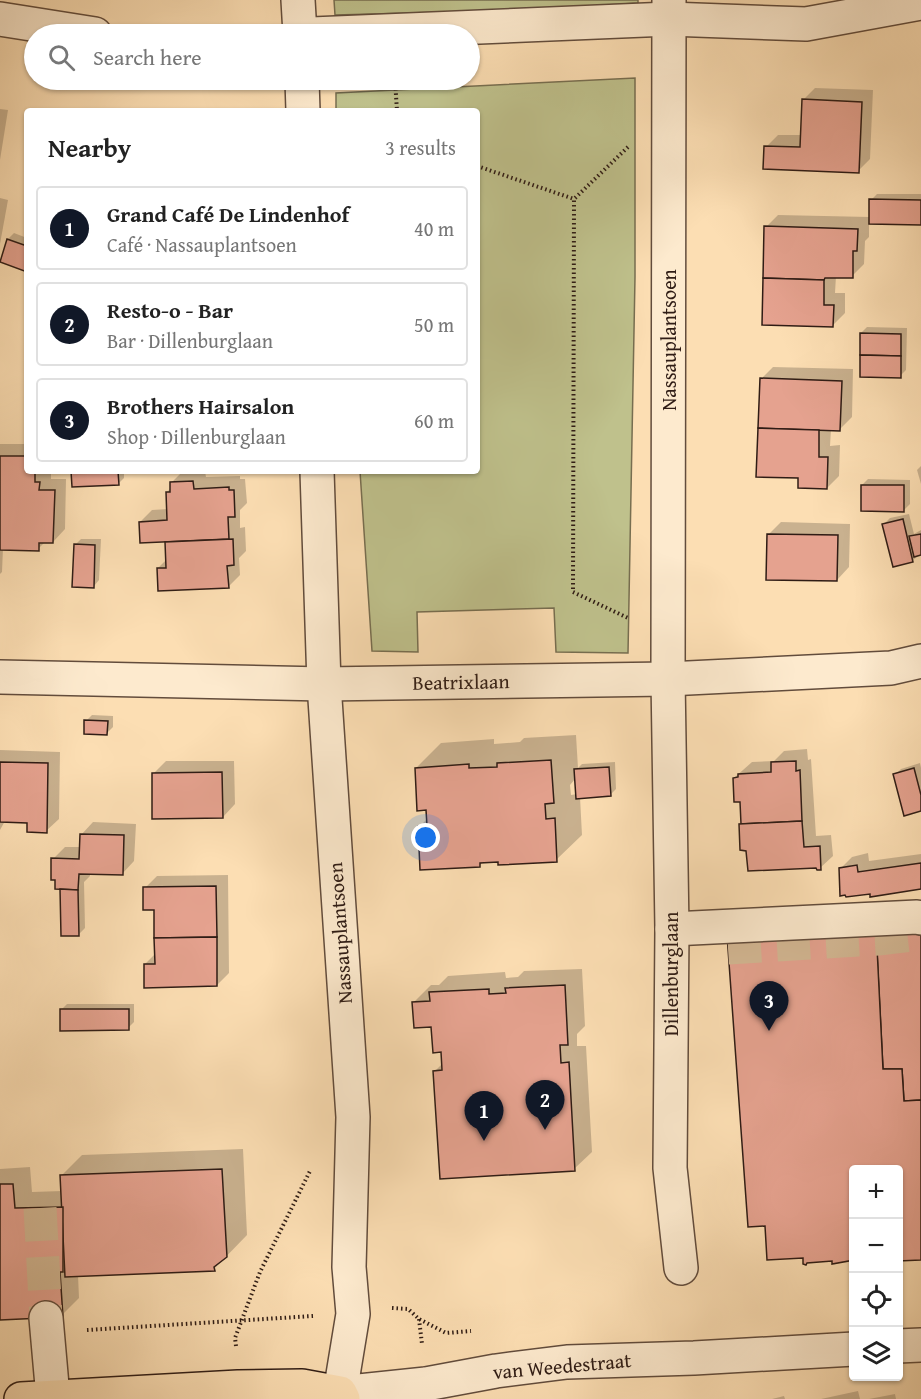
<!DOCTYPE html>
<meta charset="utf-8">
<style>
body{margin:0;font-family:"Gentium Book Plus",serif;background:#f2f2f2;color:#222}
.controls{position:absolute;right:18px;bottom:18px;display:grid;overflow:hidden;border-radius:6px;box-shadow:0 2px 4px #0004}
.controls button{width:54px;height:54px;display:grid;place-items:center;padding:0;border:0;border-bottom:2px solid #e0e0e0;background:#fff;color:#222;font:30px sans-serif}
.you{position:absolute;left:426px;top:838px;width:21px;height:21px;margin:-15px;border:4px solid #fff;border-radius:50%;background:#1a73e8;box-shadow:0 0 0 9px #1a73e833}
.badge{display:grid;place-items:center;width:39px;height:39px;border-radius:50%;background:#111827;color:#fff;font-size:20px;font-weight:700}
.pin{position:absolute;translate:-50% -50px;filter:drop-shadow(0 2px 3px #0008)}
.pin::after{content:'';position:absolute;top:32px;width:21px;height:18px;background:inherit;clip-path:polygon(0 0,100% 0,50% 100%)}
.list{margin:0;padding:0;list-style:none}
h2{display:flex;justify-content:space-between;align-items:center;height:78px;margin:0;padding:0 24px;font-size:26px}
h2 small{font-size:20px;font-weight:400;color:#767676}
.list li{display:grid;grid-template-columns:39px 1fr auto;gap:18px;align-items:center;box-sizing:border-box;height:84px;margin:0 12px 12px;padding:0 12px;border:2px solid #e0e0e0;border-radius:6px}
.list b{display:block;font-size:22px;white-space:nowrap}
.list p{margin:0;font-size:20px;white-space:nowrap;color:#767676}
.list em{font-size:20px;font-style:normal;color:#767676}
.icon{flex:none;width:33px;height:33px;fill:none;stroke:currentColor;stroke-width:2;stroke-linecap:round;stroke-linejoin:round}
.map{position:relative;flex:none;width:921px;height:1399px;overflow:hidden}
.search{position:absolute;background:#fff;box-shadow:0 2px 4px #0004;left:24px;top:24px;width:456px;height:66px;display:flex;align-items:center;gap:15px;box-sizing:border-box;padding:0 21px;border-radius:33px;color:#767676;font-size:22px}
.panel{position:absolute;background:#fff;box-shadow:0 2px 4px #0004;left:24px;top:108px;width:456px;height:366px;border-radius:6px}
.map>svg:first-child{display:block}
</style>
<div class="map">
<svg width="921" height="1399" viewBox="0 0 921 1399">
<rect width="100%" height="100%" fill="#fcdeb3"/>
<filter id="stains"><feTurbulence type="fractalNoise" baseFrequency=".00333" numOctaves="4"/><feColorMatrix values="0 0 0 0 .2 0 0 0 0 .09 0 0 0 0 .02 0 0 0 .5 -.17"/></filter>
<radialGradient id="worn" r=".72"><stop offset=".6" stop-color="#630" stop-opacity="0"/><stop offset="1" stop-color="#630" stop-opacity=".3"/></radialGradient>
<!-- green -->
<g fill="#bfc18c" stroke="#776e50" stroke-width="1.5">
<path d="M334,0H638V3L523,10L335,15Z"/>
<path d="M635,78V277L628,653L556,652L554,608L417,612L418,652L372,651L360,471H477V111H336V93Z"/>
</g>
<!-- shadow -->
<g fill="#0003" fill-rule="evenodd">
<path d="M815,88L873,90L870,159L858,171L766,147L778,135H802L803,100Z"/>
<path d="M0,109L8,110L0,160Z"/>
<path d="M877,194H921V224L869,222V237L865,241L864,264L852,276H836L835,293H845V313L833,325L766,227L778,215L870,217L871,200Z"/>
<path d="M0,198L8,200L0,244Z"/>
<path d="M14,233L27,238V271L0,261L8,239Z"/>
<path d="M867,327L907,328L906,370L900,376L861,333Z"/>
<path d="M773,367L853,369L852,417L840,429H831L830,446L840,445L839,476L827,488L761,379Z"/>
<path d="M0,444H27V471H51V479H66L65,529L53,542L46,541L38,549L3,548L2,572L0,574Z"/>
<path d="M921,466V484L917,470Z"/>
<path d="M72,471H124V478L118,484Z"/>
<path d="M183,471H205L206,477L240,476V479H245L247,503L240,510V528L245,527L246,551L239,558L240,575L228,587L158,568L167,559L166,540L140,522L152,510L168,509L167,492L171,488V483Z"/>
<path d="M868,479L910,480V504L904,510L862,485Z"/>
<path d="M909,514L914,534L921,530V554L913,560L884,524L890,518Z"/>
<path d="M781,522L850,524L849,567L837,580L769,534Z"/>
<path d="M81,539H101L99,580L94,586L75,545Z"/>
<path d="M92,715L113,716V727L107,733L86,721Z"/>
<path d="M576,735L578,768L582,764L615,762L616,789L610,795L580,797L582,835L556,860L484,861L480,865L419,827L428,818L416,768L441,743L494,739V744L520,742L524,738ZM576,778L577,794L571,795L570,785Z"/>
<path d="M807,749L808,760L811,759L816,836L831,835L833,856L820,868L741,800L734,778L752,762L774,761L784,751Z"/>
<path d="M0,750L60,752L59,819L46,831L29,822L5,821L0,830Z"/>
<path d="M166,761H234L235,804L223,817L154,773Z"/>
<path d="M920,763L921,768V810L895,775L901,769Z"/>
<path d="M93,822L136,824L134,861L122,874L90,873V876L84,882L85,928L79,934L61,889L53,859L65,847H81V835Z"/>
<path d="M868,853L869,861L921,854V888L840,869L852,857Z"/>
<path d="M228,875L229,973L217,985L145,964L156,953L155,908L145,888L157,876Z"/>
<path d="M582,969L585,1026L577,1034V1046H586L592,1152L574,1169L435,1071L443,1063L442,1050L433,1025L414,1002L431,985H439L448,976L505,972L506,978L518,977L524,971Z"/>
<path d="M67,1004H134V1022L128,1028L61,1010Z"/>
<path d="M243,1149L247,1235L214,1269L78,1275L79,1298L62,1315L0,1318V1169L30,1167L32,1192L62,1191L61,1176L82,1155ZM62,1232H65V1269L62,1272Z"/>
<path d="M858,1391L860,1399H821Z"/>
<path d="M895,1394L896,1399H869Z"/>
<path d="M784,1396L785,1399H772Z"/>
</g>
<!-- building -->
<g fill="#e5a28f" stroke="#2f1c15" stroke-width="1.5">
<path d="M802,99L862,102L859,173L763,169L764,146L800,147Z"/>
<path d="M869,199L921,200V225L869,224Z"/>
<path d="M764,226L858,229L857,251H853V278H825L824,280L763,278Z"/>
<path d="M7,239L27,246V272L0,262Z"/>
<path d="M763,278L824,280V305H834L833,327L762,325Z"/>
<path d="M860,333L901,334V356L860,355Z"/>
<path d="M860,355L901,356V378L860,377Z"/>
<path d="M760,378L842,381L840,431L758,428Z"/>
<path d="M758,428L819,430V457H828L827,489L798,488V478L756,477Z"/>
<path d="M0,456H27V471H35V482H40L39,490H55L53,543H39V551L0,550Z"/>
<path d="M71,471H118L119,485L72,487Z"/>
<path d="M193,481L194,489L229,487V490H234L235,517H228L229,539L140,543L139,522L167,520L166,492H170V482Z"/>
<path d="M861,485H904V512L861,511Z"/>
<path d="M903,519L913,562L893,567L882,524Z"/>
<path d="M767,534L838,535L837,581L766,580Z"/>
<path d="M921,534V555L914,557L909,536Z"/>
<path d="M233,539L234,565L227,566L229,588L158,591L157,568H166L165,542Z"/>
<path d="M74,544L95,545L94,588L72,587Z"/>
<path d="M84,720L108,721L107,735L84,734Z"/>
<path d="M551,760L554,803L545,804L546,819L555,818L557,862L498,865V862L480,863V867L420,870L418,826H427L426,810L417,811L415,768L469,764V768L497,767V763Z"/>
<path d="M796,761V771L800,770L802,821L741,824L740,802H734L733,778L738,777V774L771,772V762Z"/>
<path d="M0,762L48,763L47,833L27,832V823L0,822Z"/>
<path d="M609,767L611,796L576,799L574,769Z"/>
<path d="M914,768L921,795V811L904,816L893,774Z"/>
<path d="M222,772L223,818L152,819V773Z"/>
<path d="M802,821L804,847L820,846L821,870H817L816,868L748,871L746,851L740,850L739,824Z"/>
<path d="M80,834L124,835L123,875L79,874L78,890L55,889V880H51V858L79,859Z"/>
<path d="M921,863V889L870,897V894L846,897L845,895L840,896L839,868L857,865L858,872Z"/>
<path d="M216,886L217,937L154,938V910H143V887Z"/>
<path d="M60,889L78,890L79,936H61Z"/>
<path d="M921,907V1100L904,1101L902,1069H883L875,913Z"/>
<path d="M876,927L883,1069H902L904,1101L921,1100V1260L898,1261V1170H854V1260L832,1264V1261L807,1263L806,1265L803,1264V1258L767,1260L765,1226L748,1227L727,935Z"/>
<path d="M217,937V986L144,988V964H155L154,938Z"/>
<path d="M565,985L568,1045H560L561,1063L569,1062L575,1171L440,1179L433,1071L442,1070L441,1052L433,1053L431,1027L414,1028L412,1002L430,1001L429,992L489,989V994L506,993L505,988Z"/>
<path d="M60,1009H129V1030L60,1031Z"/>
<path d="M222,1169L227,1257L214,1267L215,1271L65,1277L60,1175Z"/>
<path d="M0,1184H13L15,1208L63,1207V1272H60L63,1317L0,1320Z"/>
</g>
<g fill="none" stroke-linecap="round" stroke-linejoin="round">
<!-- minor-tunnel -->
<g stroke="#d3b793" stroke-width="33" stroke-dasharray="33 16" stroke-linecap="butt">
<path d="M728,948L878,939L921,934"/>
<path d="M40,1208L46,1318"/>
</g>
<!-- minor casing -->
<g stroke="#624c3c" stroke-width="36">
<g id="minor">
<path d="M298,0L300,34"/>
<path d="M669,0L668,679L672,929L670,1168L681,1268"/>
<path d="M0,19L95,34"/>
<path d="M312,34L669,19L806,24L921,3"/>
<path d="M302,80L303,111"/>
<path d="M317,471L324,684L353,1117L349,1267L353,1314L340,1393L426,1384L496,1371L567,1362L694,1358L854,1349"/>
<path d="M0,677L324,684L668,679L891,668L921,661"/>
<path d="M672,929L917,917L921,918"/>
<path d="M46,1318L53,1397"/>
<path d="M898,1346L921,1345"/>
</g>
</g>
<!-- major casing -->
<g stroke="#2f1c15" stroke-width="36">
<path id="major" d="M21,1399L238,1387L302,1386L340,1393L343,1399"/>
</g>
<!-- path -->
<g stroke="#2f1c15" stroke-width="4" stroke-dasharray="1.5 3" stroke-linecap="butt">
<path d="M395,80L397,111"/>
<path d="M628,147L574,199L573,592L628,618"/>
<path d="M477,166L574,199"/>
<path d="M392,1308L408,1309L419,1319L446,1333L471,1331"/>
<path d="M419,1319L422,1344"/>
<path d="M87,1330L313,1316"/>
<path d="M236,1346L235,1338L260,1272L310,1171"/>
</g>
<!-- minor -->
<use href="#minor" stroke="#fdeace" stroke-width="33"/>
<!-- major -->
<use href="#major" stroke="#fcdeb3" stroke-width="33"/>
</g>
<g text-anchor="middle" stroke-width="4.5" stroke-linejoin="round" paint-order="stroke">
<!-- street labels -->
<g font-size="20" fill="#2f1c15" stroke="#fdeace">
<text transform="translate(669 340) rotate(-90)" y="7">Nassauplantsoen</text>
<text transform="translate(461 682) rotate(-1)" y="7">Beatrixlaan</text>
<text transform="translate(340 933) rotate(-94)" y="7">Nassauplantsoen</text>
<text transform="translate(671 974) rotate(-90)" y="7">Dillenburglaan</text>
<text transform="translate(562 1366) rotate(-5)" y="7">van Weedestraat</text>
</g>
</g>
<rect width="100%" height="100%" filter="url(#stains)"/>
<rect width="100%" height="100%" fill="url(#worn)"/>
</svg>
<div class="controls">
<button>+</button>
<button>−</button>
<button><svg class="icon" aria-label="locate" viewBox="0 0 24 24"><circle cx="12" cy="12" r="6"/><path d="M12 2v4M12 18v4M2 12h4M18 12h4"/></svg></button>
<button><svg class="icon" aria-label="layers" viewBox="0 0 24 24"><path d="M12 4l9 5-9 5-9-5zM3 14l9 5 9-5"/></svg></button>
</div>
<div class="you"></div>
<div class="pin badge" style="left:484px;top:1141px">1</div>
<div class="pin badge" style="left:545px;top:1130px">2</div>
<div class="pin badge" style="left:769px;top:1031px">3</div>
<div class="search"><svg class="icon" aria-label="search" viewBox="0 0 24 24"><circle cx="10" cy="10" r="6"/><path d="M15 15l6 6"/></svg>Search here</div>
<section class="panel">
<h2>Nearby<small>3 results</small></h2>
<ul class="list">
<li><span class="badge">1</span><div><b>Grand Café De Lindenhof</b><p>Café · Nassauplantsoen</p></div><em>40 m</em></li>
<li><span class="badge">2</span><div><b>Resto-o - Bar</b><p>Bar · Dillenburglaan</p></div><em>50 m</em></li>
<li><span class="badge">3</span><div><b>Brothers Hairsalon</b><p>Shop · Dillenburglaan</p></div><em>60 m</em></li>
</ul>
</section>
</div>
